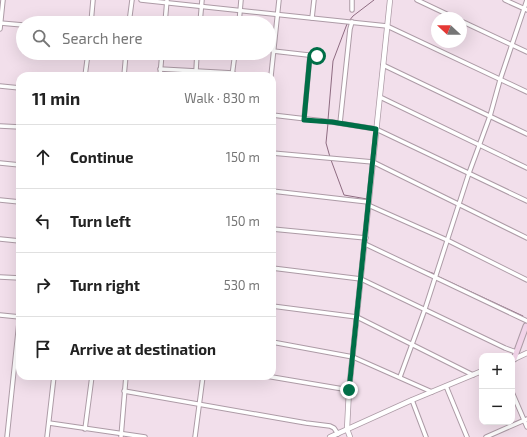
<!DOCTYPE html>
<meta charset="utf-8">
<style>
body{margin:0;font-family:"Exo 2",sans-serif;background:#f6f6f6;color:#222}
.controls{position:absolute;right:12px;bottom:12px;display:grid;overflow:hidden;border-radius:8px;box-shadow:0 4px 16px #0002}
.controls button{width:36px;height:36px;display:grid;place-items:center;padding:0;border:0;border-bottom:1px solid #e0e0e0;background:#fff;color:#222;font:20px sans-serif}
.compass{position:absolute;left:431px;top:12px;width:36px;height:36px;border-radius:50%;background:#fff;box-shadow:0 4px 16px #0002;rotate:292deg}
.stop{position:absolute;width:12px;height:12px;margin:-9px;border:3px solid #006e47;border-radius:50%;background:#fff}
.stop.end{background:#006e47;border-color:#fff;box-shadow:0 1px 4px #0008}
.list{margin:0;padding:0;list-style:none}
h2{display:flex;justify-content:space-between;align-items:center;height:52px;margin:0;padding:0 16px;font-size:17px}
h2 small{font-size:13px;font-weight:400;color:#767676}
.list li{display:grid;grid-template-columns:26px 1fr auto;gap:12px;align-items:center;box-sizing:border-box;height:64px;padding:0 16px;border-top:1px solid #e0e0e0}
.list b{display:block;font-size:15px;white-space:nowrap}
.list em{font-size:13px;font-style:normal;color:#767676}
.icon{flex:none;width:22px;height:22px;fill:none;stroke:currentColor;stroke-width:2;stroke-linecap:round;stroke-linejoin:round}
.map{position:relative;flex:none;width:527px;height:437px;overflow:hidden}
.search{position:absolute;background:#fff;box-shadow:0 4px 16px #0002;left:16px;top:16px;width:260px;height:44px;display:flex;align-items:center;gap:10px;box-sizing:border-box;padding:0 14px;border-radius:22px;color:#767676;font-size:15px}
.panel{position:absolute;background:#fff;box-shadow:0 4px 16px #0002;left:16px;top:72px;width:260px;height:308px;border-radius:12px}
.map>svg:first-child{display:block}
</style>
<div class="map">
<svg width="527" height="437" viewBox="0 0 527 437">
<rect width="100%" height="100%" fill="#f2dfeb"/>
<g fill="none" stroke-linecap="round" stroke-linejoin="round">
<!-- stream -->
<g stroke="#8e6b81" stroke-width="1">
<path d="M349,21L353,16L374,0"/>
<path d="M328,120L333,61L347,24"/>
<path d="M328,123L326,143L330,157"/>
<path d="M331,160L344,195L367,199"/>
<path d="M421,269L435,274"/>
<path d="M437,276L523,316"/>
</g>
<!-- minor casing -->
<g stroke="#ad9ba6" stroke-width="5.5">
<g id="minor">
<path d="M141,0L387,26L527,92"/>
<path d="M417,0L455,18"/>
<path d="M505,0L527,10"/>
<path d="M352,10V0"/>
<path d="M312,18L314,0"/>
<path d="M461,21L527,52"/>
<path d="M0,23L23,25"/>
<path d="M91,23L93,0"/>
<path d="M129,23L132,0"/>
<path d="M165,23L167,0"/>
<path d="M200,23L202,0"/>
<path d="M239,23L241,0"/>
<path d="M0,29L3,0"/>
<path d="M273,51L317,56"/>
<path d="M383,65L527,134"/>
<path d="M160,69L233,73"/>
<path d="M196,71L197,53"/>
<path d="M85,76L88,53"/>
<path d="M124,76L126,53"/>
<path d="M160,76L162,53"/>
<path d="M232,76L235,53"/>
<path d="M271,76L279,0"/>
<path d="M0,86L20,88"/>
<path d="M380,97L527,168"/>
<path d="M272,115L332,122L376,129L527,201"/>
<path d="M304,119L310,55"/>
<path d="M340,123L350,29L352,22"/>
<path d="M0,126L20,127"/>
<path d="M272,153L373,162L527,238"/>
<path d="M0,163L20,165"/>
<path d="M272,191L368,202"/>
<path d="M0,200L20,202"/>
<path d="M368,205L447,240L527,280"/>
<path d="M272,229L366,238"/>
<path d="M0,239L20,241"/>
<path d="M365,244L527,321"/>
<path d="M272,268L361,279L505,348L516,352"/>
<path d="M0,277L20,278"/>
<path d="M272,306L357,317L473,375"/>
<path d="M0,315L20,317"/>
<path d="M272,342L353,357L432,392"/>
<path d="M266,376L349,390"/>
<path d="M400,377L425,309L469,173L490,116L500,80L527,0"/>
<path d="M446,386L467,437"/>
<path d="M124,391L306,423L330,426L334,428L338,434"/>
<path d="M512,392L527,427"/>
<path d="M412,400L426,437"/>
<path d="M49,423L145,437"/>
<path d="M85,429L92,376"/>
<path d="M7,437L20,313"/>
<path d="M47,437L54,376"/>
<path d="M121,437L126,376"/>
<path d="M195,437L203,376"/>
<path d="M486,437L527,419"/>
</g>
</g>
<!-- tertiary casing -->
<g stroke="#ad9ba6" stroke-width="6">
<g id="tertiary">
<path d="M512,360L527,353"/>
<path d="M330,437L412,400L482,371"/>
<path d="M350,437L347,429L349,390L390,0"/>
</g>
</g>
<!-- secondary casing -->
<g stroke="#ad9ba6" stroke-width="7">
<path id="secondary" d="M514,359L526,326"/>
</g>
<!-- minor -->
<use href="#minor" stroke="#fff" stroke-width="3.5"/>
<!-- tertiary -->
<use href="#tertiary" stroke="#fff" stroke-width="4.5"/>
<!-- secondary -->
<use href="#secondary" stroke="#f1d3e8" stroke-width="5"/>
</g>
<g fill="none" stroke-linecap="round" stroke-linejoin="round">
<!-- route -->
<path stroke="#006e47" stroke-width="5" d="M317,56L310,55L304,120L332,122L376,129L349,390"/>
</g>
</svg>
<div class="controls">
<button>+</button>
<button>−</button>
</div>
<svg class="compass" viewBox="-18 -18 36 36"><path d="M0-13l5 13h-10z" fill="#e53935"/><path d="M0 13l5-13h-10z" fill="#767676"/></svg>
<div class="stop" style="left:317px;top:56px"></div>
<div class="stop end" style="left:349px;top:390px"></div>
<div class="search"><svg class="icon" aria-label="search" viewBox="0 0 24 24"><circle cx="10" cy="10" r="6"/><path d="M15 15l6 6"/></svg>Search here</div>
<section class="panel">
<h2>11 min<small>Walk · 830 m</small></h2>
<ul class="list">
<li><svg class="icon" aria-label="ahead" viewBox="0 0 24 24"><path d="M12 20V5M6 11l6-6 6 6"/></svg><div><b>Continue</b></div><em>150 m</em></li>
<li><svg class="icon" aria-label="left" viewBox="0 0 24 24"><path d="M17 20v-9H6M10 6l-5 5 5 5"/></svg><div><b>Turn left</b></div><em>150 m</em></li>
<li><svg class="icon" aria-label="right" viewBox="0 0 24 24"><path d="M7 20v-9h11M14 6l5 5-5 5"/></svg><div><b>Turn right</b></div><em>530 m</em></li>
<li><svg class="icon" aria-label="arrive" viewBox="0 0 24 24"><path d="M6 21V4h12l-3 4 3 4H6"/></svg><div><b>Arrive at destination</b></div></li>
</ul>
</section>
</div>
